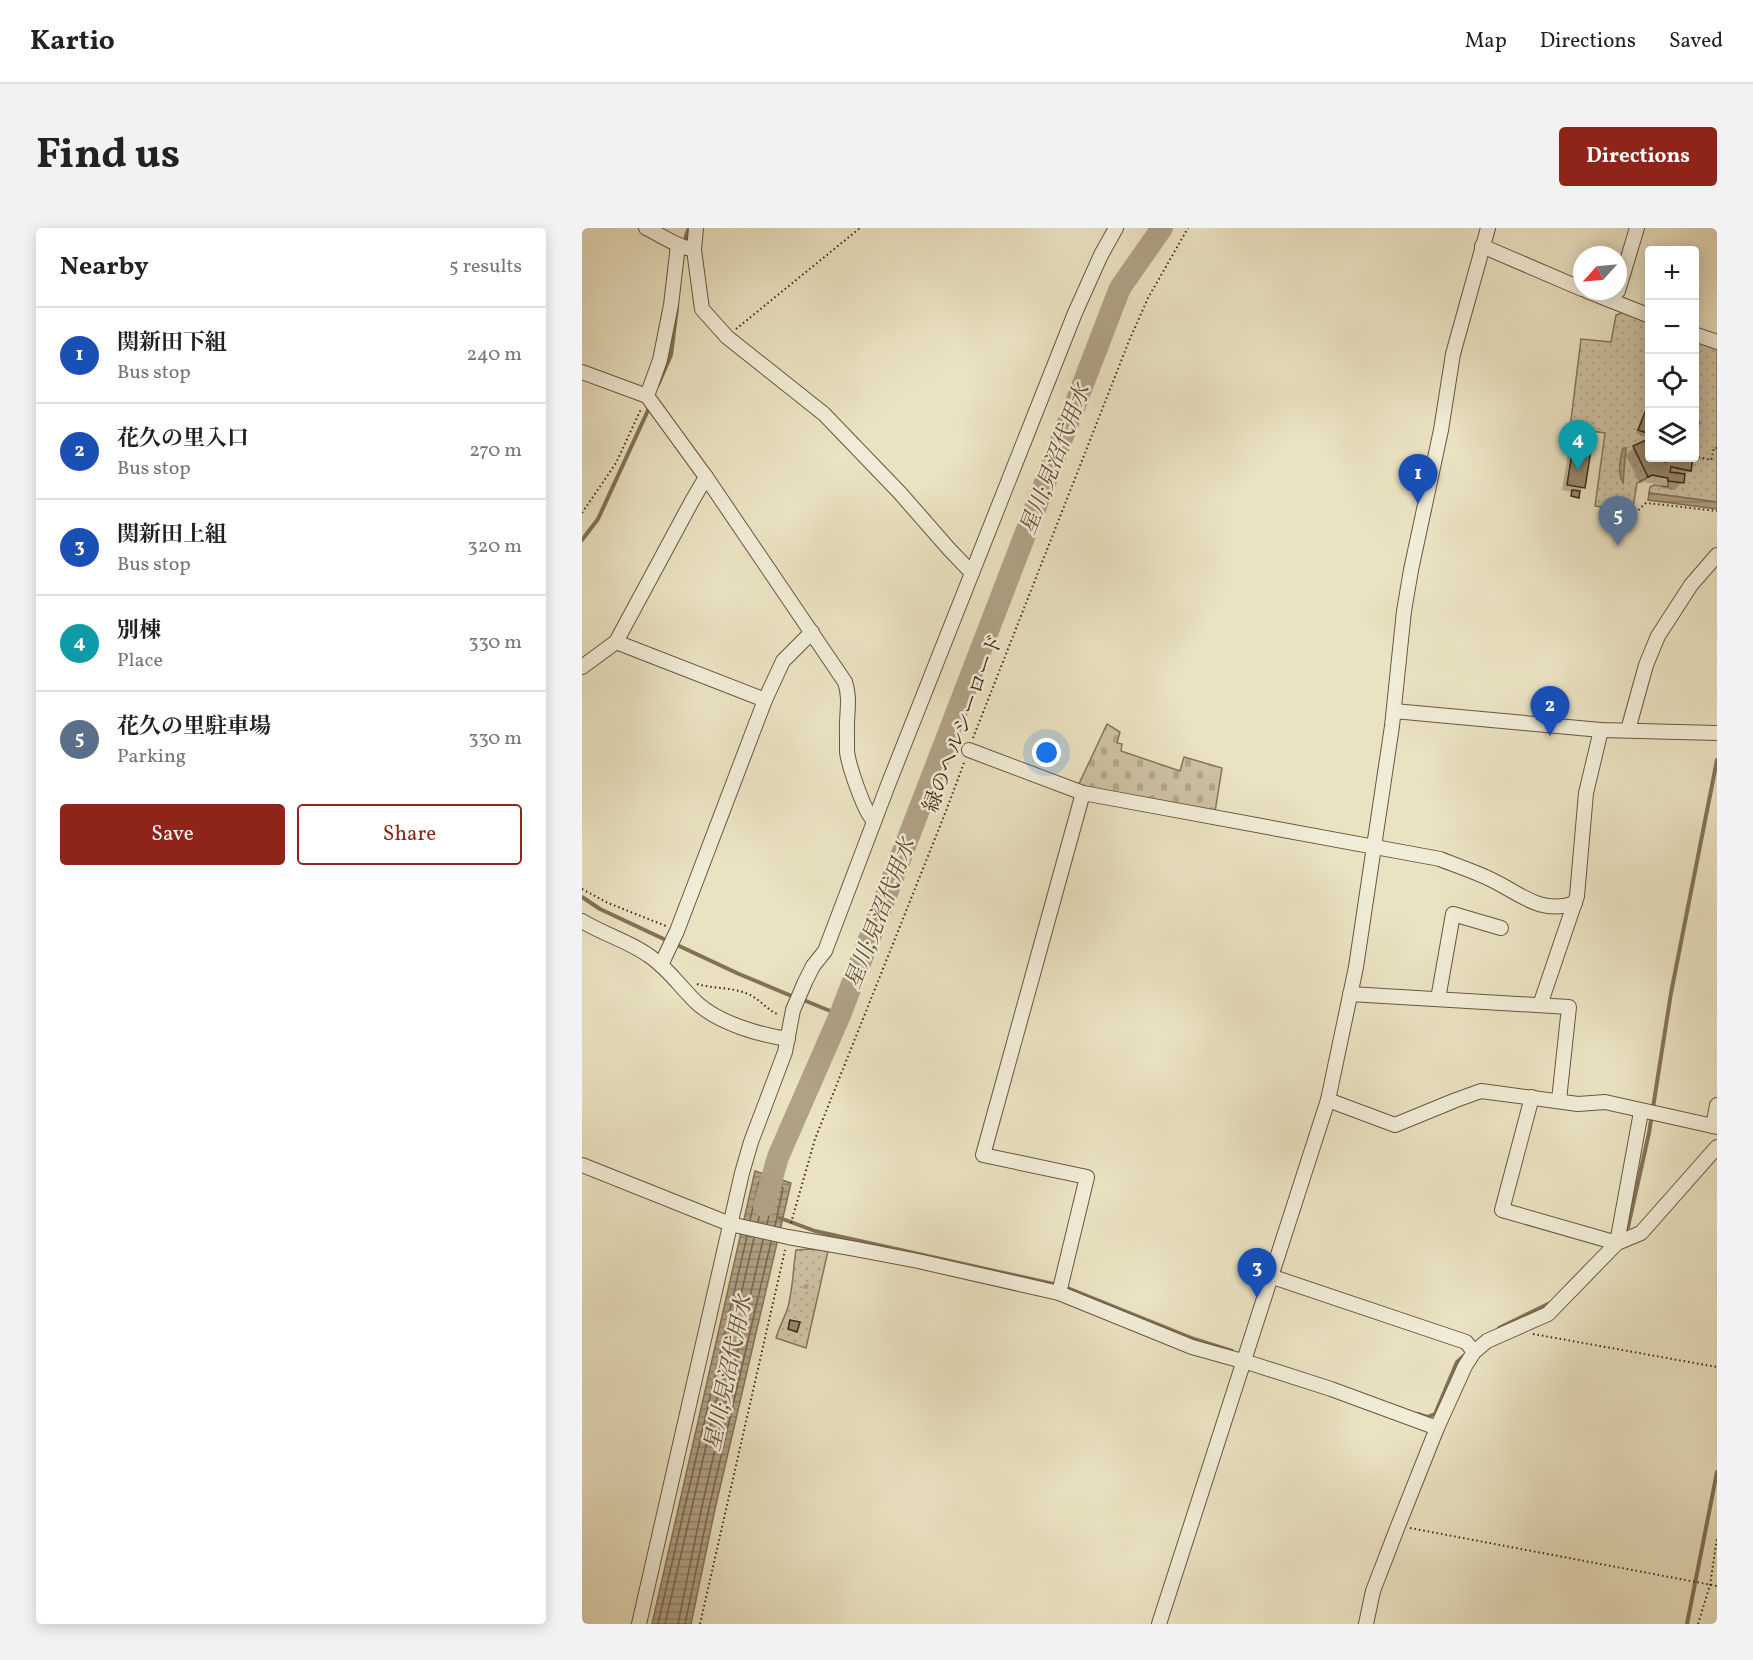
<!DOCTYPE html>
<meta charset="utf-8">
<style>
body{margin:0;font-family:Vollkorn,"Noto Serif JP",serif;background:#f2f2f2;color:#222}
.controls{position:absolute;right:18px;top:18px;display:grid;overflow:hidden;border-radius:6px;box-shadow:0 3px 15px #0003}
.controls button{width:54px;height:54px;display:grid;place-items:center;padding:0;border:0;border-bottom:2px solid #e0e0e0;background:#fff;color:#222;font:30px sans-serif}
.compass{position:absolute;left:991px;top:18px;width:54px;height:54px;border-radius:50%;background:#fff;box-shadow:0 3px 15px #0003;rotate:243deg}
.you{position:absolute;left:465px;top:525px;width:21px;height:21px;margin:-15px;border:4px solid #fff;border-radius:50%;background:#1a73e8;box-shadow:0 0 0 9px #1a73e833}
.badge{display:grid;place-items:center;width:39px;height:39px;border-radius:50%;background:#8f2418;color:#fff;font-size:20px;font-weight:700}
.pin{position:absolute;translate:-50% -50px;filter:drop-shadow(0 2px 3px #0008)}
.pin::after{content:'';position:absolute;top:32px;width:21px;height:18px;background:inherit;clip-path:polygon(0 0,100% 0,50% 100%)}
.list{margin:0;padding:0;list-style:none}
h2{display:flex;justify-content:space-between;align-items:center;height:78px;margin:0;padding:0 24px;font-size:26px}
h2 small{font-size:20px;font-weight:400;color:#767676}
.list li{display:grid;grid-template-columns:39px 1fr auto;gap:18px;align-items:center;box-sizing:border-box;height:96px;padding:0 24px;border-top:2px solid #e0e0e0}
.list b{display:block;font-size:22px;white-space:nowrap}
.list p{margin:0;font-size:20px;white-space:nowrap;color:#767676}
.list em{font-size:20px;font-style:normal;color:#767676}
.actions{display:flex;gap:12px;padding:18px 24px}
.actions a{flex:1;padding:14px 0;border:2px solid #8f2418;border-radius:6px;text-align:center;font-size:21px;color:#8f2418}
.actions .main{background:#8f2418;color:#fff}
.icon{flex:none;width:33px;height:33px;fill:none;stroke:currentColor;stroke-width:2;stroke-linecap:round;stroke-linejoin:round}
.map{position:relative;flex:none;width:1135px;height:1396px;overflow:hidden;border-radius:6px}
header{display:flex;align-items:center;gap:36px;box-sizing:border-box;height:84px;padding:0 30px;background:#fff;border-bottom:2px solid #e0e0e0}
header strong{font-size:28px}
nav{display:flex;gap:33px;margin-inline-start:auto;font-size:21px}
.intro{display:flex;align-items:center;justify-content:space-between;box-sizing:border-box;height:144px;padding:0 36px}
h1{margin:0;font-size:42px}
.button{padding:15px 27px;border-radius:6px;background:#8f2418;color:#fff;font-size:21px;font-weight:700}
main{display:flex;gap:36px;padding:0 36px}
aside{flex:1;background:#fff;border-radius:6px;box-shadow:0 3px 15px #0003}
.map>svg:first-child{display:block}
</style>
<header>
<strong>Kartio</strong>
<nav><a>Map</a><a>Directions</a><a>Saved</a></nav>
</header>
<div class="intro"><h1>Find us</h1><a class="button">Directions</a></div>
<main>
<aside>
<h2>Nearby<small>5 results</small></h2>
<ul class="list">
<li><span class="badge" style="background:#1a4fb4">1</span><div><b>関新田下組</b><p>Bus stop</p></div><em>240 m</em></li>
<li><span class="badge" style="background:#1a4fb4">2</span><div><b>花久の里入口</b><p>Bus stop</p></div><em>270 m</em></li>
<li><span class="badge" style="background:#1a4fb4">3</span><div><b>関新田上組</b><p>Bus stop</p></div><em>320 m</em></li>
<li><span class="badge" style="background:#0f9aa8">4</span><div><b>別棟</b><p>Place</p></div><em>330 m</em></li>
<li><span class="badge" style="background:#5c6f8a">5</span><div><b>花久の里駐車場</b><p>Parking</p></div><em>330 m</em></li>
</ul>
<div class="actions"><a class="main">Save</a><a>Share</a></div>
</aside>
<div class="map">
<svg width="1135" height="1396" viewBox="0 0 1135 1396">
<defs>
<pattern id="cemetery-stones" width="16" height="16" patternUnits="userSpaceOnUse" patternTransform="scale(1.5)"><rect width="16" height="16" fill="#cdc2a3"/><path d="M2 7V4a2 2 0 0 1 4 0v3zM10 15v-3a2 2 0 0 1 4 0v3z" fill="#b1a78b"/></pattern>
<pattern id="park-dots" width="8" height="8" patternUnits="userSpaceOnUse" patternTransform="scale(1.5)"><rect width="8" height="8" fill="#cdc2a3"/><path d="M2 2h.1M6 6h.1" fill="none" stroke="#b1a78b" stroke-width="1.8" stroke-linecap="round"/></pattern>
<pattern id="water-rules" width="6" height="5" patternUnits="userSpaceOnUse" patternTransform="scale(1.5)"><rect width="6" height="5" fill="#b0a286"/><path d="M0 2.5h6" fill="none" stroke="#91846c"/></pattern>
</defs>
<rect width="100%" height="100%" fill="#eae2c1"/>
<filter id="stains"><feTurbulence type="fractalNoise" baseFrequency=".00333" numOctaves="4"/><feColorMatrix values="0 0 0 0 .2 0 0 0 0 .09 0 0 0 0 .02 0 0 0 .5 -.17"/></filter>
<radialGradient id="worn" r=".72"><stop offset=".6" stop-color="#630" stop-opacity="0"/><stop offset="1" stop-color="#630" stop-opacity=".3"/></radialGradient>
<!-- cemetery -->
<path fill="url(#cemetery-stones)" stroke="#86745a" stroke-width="1.5" d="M525,496L538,504L535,515L540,516L539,523L598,543L602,529L640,540L633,584L496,558Z"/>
<!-- park -->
<g fill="url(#park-dots)" stroke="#86745a" stroke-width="1.5">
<path d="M1042,84L1067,93L1068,230H1112L1113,123L1115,112L1135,120V274L1067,265L1068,259L1072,257L1086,259V250L1070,247L1055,255L1050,285L1013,278L1023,205L988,200L999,111L1029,114L1034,87Z"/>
<path d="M229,1021L246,1023L224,1120L194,1110C197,1099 203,1089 206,1079C211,1060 211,1041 214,1022Z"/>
</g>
<!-- water -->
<g fill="url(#water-rules)" stroke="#837158" stroke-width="1.5">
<path d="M1041,220H1044L1041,255C1035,244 1038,232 1041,220Z"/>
<path d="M1067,265L1135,274V281L1066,272Z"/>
<path d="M173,943L209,955L133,1281L109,1396H70Z"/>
</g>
<!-- shadow -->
<g fill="#0003">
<path d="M1063,185L1067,205L1064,209L1054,205L1060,189Z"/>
<path d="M1064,214L1068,230H1072L1074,234H1078L1079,230H1110L1108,242L1101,248L1100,254L1093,262L1079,260L1080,257L1061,254L1058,256L1044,227L1051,220Z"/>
<path d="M991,221L1002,259L997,264L995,270L989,269V264L980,262L986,226Z"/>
<path d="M223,1056L227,1057L225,1061L221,1060Z"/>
</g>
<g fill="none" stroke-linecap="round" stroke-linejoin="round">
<!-- shore -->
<g stroke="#78644c" stroke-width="1.5">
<path d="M168,992L177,954L180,952L201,960L193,998"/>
<path d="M176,994L182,964L186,962L191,964L192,966L185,996"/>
<path d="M76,1396L165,1008"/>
<path d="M83,1396L172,1010"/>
<path d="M96,1396L120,1278L181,1012"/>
<path d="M103,1396L127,1280L189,1014"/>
</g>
<!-- stream -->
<g stroke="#837158" stroke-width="4">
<path d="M103,16L104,8L107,0"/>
<path d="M76,157L89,127L95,80"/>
<path d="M0,312L16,291L68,178"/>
<path d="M0,669L18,681L86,713"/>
<path d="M93,716L157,746L212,769"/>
<path d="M219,771L258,787"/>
<path d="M198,990L233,1003L476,1057"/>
<path d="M1041,1004L1046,999L1067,905L1089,765L1135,532"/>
<path d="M483,1059L612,1111L650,1123"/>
<path d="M917,1100L970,1074"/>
<path d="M836,1186L845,1189L853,1186L875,1134L883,1127"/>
<path d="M1105,1396L1135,1244"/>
</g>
<!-- river -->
<path stroke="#b0a286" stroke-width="22" d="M182,978L196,929L258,787L538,60L580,0"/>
</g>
<!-- building -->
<g fill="#98886d" stroke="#402712" stroke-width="1.5">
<path d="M1063,184L1068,185V206L1056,202Z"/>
<path d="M1112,193L1117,194L1112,222Z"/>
<path d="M1064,212L1068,218V230H1073L1075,232L1084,234L1085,230H1111L1109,243L1089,239L1088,244L1103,246L1102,255L1086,253V250L1070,247L1066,249L1051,218Z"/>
<path d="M991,219L1009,222L1003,260L985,257Z"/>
<path d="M990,262L998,263L997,270L989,268Z"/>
<path d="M208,1092L218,1094L215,1104L206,1101Z"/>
</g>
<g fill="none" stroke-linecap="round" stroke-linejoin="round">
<!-- minor casing -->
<g stroke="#6a563e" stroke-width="16">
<g id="minor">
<path d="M64,0C77,6 91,16 105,20"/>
<path d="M114,0L112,22L120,81L145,109L242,186L318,265L367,321L390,345"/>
<path d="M900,18L1000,61"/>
<path d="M1005,63L1068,88"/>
<path d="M1036,63L1055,0"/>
<path d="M1112,106L1135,114"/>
<path d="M0,144L65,168L124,249L263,454C269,471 264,487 265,505C265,511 265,518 265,524C267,538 282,584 292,593"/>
<path d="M65,168L78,132L89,77L96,17"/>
<path d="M34,414L183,472"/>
<path d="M0,439L34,414L110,273L124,249"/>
<path d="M812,483L1019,502L1135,505"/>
<path d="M1046,502L1064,437L1076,408L1109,357L1135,327"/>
<path d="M387,522L501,565"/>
<path d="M0,693C21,706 46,713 66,727C86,740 99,760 116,776C138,795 177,807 206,811"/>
<path d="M79,737L95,703L183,472L201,433L230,404"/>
<path d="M768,766L987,779L977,872"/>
<path d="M856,771L871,686L919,700"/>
<path d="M958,777L995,668L1004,565L1019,502"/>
<path d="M950,869L920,982L1035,1015L1059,1005L1135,919"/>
<path d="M746,872L813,897L874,872L899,863L996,876L1023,874L1135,899"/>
<path d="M1131,898L1135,877"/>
<path d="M0,937L148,996L206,1009L274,1021L336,1033L477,1065L610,1119L671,1136L749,1161L855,1200"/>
<path d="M688,1048L884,1114L892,1124"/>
<path d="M477,1065L505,949L401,927L501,565L858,631C875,638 894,644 910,652C939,666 959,687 993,675"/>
<path d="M57,1396L160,945L169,914L203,824L211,782L223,754L231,738L243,723L306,557L493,85L519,27L534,0"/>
<path d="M577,1396L746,872L774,739L810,498L822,383L829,342L859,202L871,126L906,0"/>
<path d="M784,1396L791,1363L816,1298L855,1200L883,1138L892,1124L905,1113L966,1086L1035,1015L1059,884"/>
</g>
</g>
<!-- path -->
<g stroke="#402712" stroke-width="2" stroke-dasharray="1.5 3" stroke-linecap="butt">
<path d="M154,101L278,0"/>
<path d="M1112,228L1129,232L1132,220H1135"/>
<path d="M0,285L34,235L59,181"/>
<path d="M1053,285L1064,275L1135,283"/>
<path d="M391,510L547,113L566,70L606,0"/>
<path d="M0,661L26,675L84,698"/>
<path d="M115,756C132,761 150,759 166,766C178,771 185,782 197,787"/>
<path d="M209,995L233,911L364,583L383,532"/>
<path d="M951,1106L1135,1139"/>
<path d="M828,1300L1135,1358"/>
<path d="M118,1396L203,1022"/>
<path d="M1116,1396L1128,1357L1135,1310"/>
</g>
<!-- minor -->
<use href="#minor" stroke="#f1ecd7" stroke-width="14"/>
</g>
<g text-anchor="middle" stroke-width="5" stroke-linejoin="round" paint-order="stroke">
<!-- street labels -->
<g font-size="21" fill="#402712" stroke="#f1ecd7">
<text transform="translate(381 495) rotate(-69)" y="7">緑のヘルシーロード</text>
</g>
<!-- water labels -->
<g font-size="22" font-style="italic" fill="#624c35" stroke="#f1ecd7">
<text transform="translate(472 231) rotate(-69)" y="8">星川;見沼代用水</text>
<text transform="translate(297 685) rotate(-69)" y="8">星川;見沼代用水</text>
<text transform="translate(145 1145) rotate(-78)" y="8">星川;見沼代用水</text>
</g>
</g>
<rect width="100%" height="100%" filter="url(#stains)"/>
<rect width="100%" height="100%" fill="url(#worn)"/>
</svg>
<div class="controls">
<button>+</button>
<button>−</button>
<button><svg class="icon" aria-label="locate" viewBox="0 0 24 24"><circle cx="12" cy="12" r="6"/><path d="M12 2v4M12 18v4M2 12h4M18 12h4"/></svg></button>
<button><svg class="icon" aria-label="layers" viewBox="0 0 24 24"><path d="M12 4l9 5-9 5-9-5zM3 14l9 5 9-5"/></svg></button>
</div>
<svg class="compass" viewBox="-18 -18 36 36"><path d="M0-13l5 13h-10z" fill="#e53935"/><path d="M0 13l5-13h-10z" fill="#767676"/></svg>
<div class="you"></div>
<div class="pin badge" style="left:836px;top:276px;background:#1a4fb4">1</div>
<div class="pin badge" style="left:968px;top:508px;background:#1a4fb4">2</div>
<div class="pin badge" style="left:675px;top:1070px;background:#1a4fb4">3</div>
<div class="pin badge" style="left:996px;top:242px;background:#0f9aa8">4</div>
<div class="pin badge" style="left:1036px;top:318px;background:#5c6f8a">5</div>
</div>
</main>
